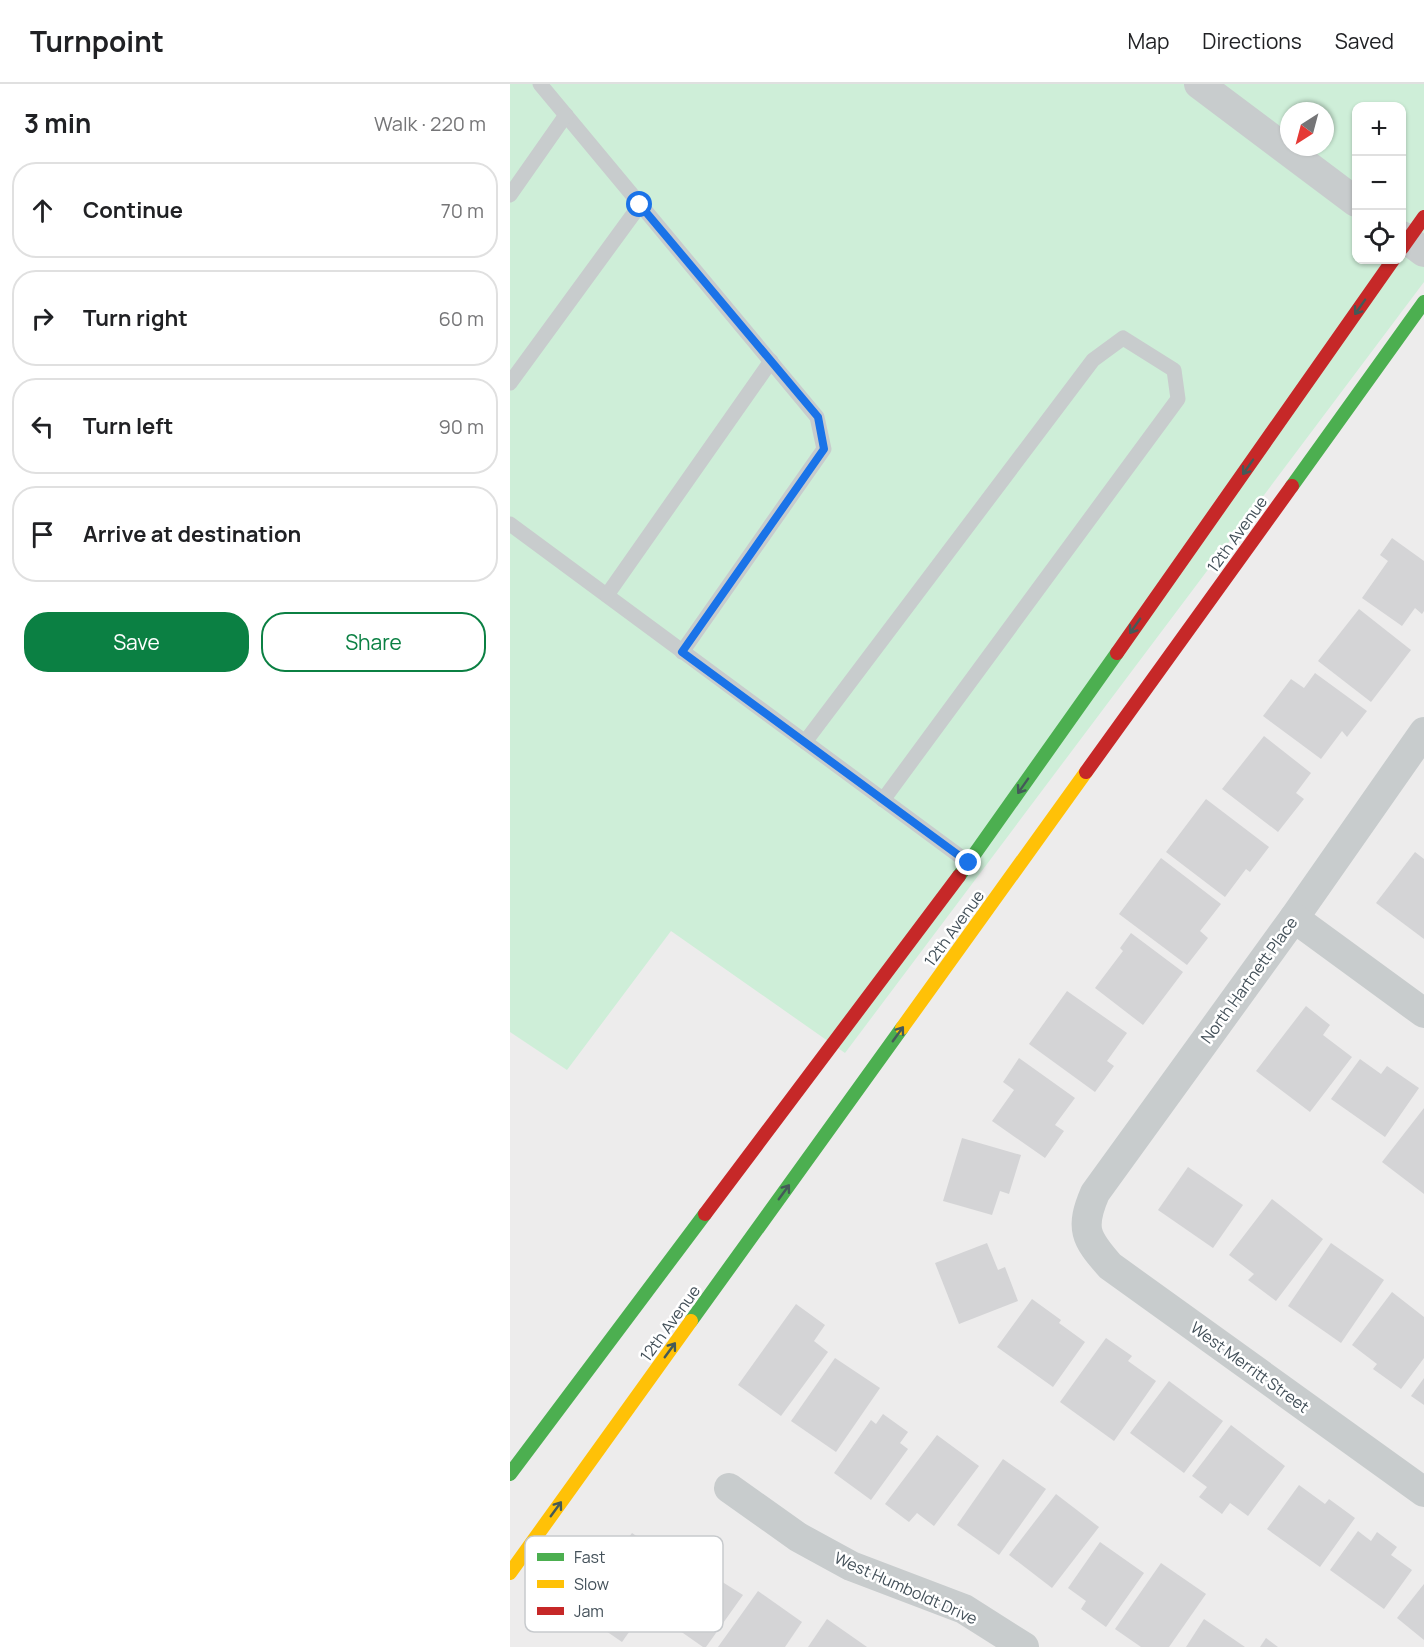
<!DOCTYPE html>
<meta charset="utf-8">
<style>
body{margin:0;font-family:Manrope,sans-serif;background:#f6f6f6;color:#202124}
.controls{position:absolute;right:18px;top:18px;display:grid;overflow:hidden;border-radius:12px;box-shadow:0 2px 4px #0004}
.controls button{width:54px;height:54px;display:grid;place-items:center;padding:0;border:0;border-bottom:2px solid #e0e0e0;background:#fff;color:#202124;font:30px sans-serif}
.compass{position:absolute;left:770px;top:18px;width:54px;height:54px;border-radius:50%;background:#fff;box-shadow:0 2px 4px #0004;rotate:216deg}
.stop{position:absolute;width:18px;height:18px;margin:-14px;border:4px solid #1a73e8;border-radius:50%;background:#fff}
.stop.end{background:#1a73e8;border-color:#fff;box-shadow:0 2px 6px #0008}
.list{margin:0;padding:0;list-style:none}
h2{display:flex;justify-content:space-between;align-items:center;height:78px;margin:0;padding:0 24px;font-size:26px}
h2 small{font-size:20px;font-weight:400;color:#757577}
.list li{display:grid;grid-template-columns:39px 1fr auto;gap:18px;align-items:center;box-sizing:border-box;height:96px;margin:0 12px 12px;padding:0 12px;border:2px solid #e0e0e0;border-radius:24px}
.list b{display:block;font-size:22px;white-space:nowrap}
.list em{font-size:20px;font-style:normal;color:#757577}
.actions{display:flex;gap:12px;padding:18px 24px}
.actions a{flex:1;padding:14px 0;border:2px solid #0b8043;border-radius:24px;text-align:center;font-size:21px;color:#0b8043}
.actions .main{background:#0b8043;color:#fff}
.icon{flex:none;width:33px;height:33px;fill:none;stroke:currentColor;stroke-width:2;stroke-linecap:round;stroke-linejoin:round}
.map{position:relative;flex:none;width:914px;height:1563px;overflow:hidden}
header{display:flex;align-items:center;gap:36px;box-sizing:border-box;height:84px;padding:0 30px;background:#fff;border-bottom:2px solid #e0e0e0}
header strong{font-size:28px}
nav{display:flex;gap:33px;margin-inline-start:auto;font-size:21px}
main{display:flex}
aside{flex:1;background:#fff}
.map>svg:first-child{display:block}
</style>
<header>
<strong>Turnpoint</strong>
<nav><a>Map</a><a>Directions</a><a>Saved</a></nav>
</header>
<main>
<aside>
<h2>3 min<small>Walk · 220 m</small></h2>
<ul class="list">
<li><svg class="icon" aria-label="ahead" viewBox="0 0 24 24"><path d="M12 20V5M6 11l6-6 6 6"/></svg><div><b>Continue</b></div><em>70 m</em></li>
<li><svg class="icon" aria-label="right" viewBox="0 0 24 24"><path d="M7 20v-9h11M14 6l5 5-5 5"/></svg><div><b>Turn right</b></div><em>60 m</em></li>
<li><svg class="icon" aria-label="left" viewBox="0 0 24 24"><path d="M17 20v-9H6M10 6l-5 5 5 5"/></svg><div><b>Turn left</b></div><em>90 m</em></li>
<li><svg class="icon" aria-label="arrive" viewBox="0 0 24 24"><path d="M6 21V4h12l-3 4 3 4H6"/></svg><div><b>Arrive at destination</b></div></li>
</ul>
<div class="actions"><a class="main">Save</a><a>Share</a></div>
</aside>
<div class="map">
<svg width="914" height="1563" viewBox="0 0 914 1563">
<rect width="100%" height="100%" fill="#edecec"/>
<!-- green -->
<path fill="#ceeed8" fill-rule="evenodd" d="M0,0H914V198L335,969L161,847L57,986L0,948ZM846,22H892V176H846ZM779,27H815V63H779Z"/>
<!-- building -->
<g fill="#d4d4d6">
<path d="M882,454L914,477V527L912,530L905,524L892,542L852,514L878,477L870,471Z"/>
<path d="M849,525L901,566L861,618L808,577Z"/>
<path d="M805,589L857,627L837,653L832,647L811,675L753,632L781,595L794,604Z"/>
<path d="M754,652L801,689L786,709L794,715L768,748L712,705Z"/>
<path d="M696,715L759,763L740,788L736,785L715,813L656,768Z"/>
<path d="M905,768L914,775V855L866,819Z"/>
<path d="M651,774L711,820L690,847L698,854L677,881L609,830Z"/>
<path d="M621,849L673,888L633,941L585,904L613,867L610,864Z"/>
<path d="M557,907L617,949L597,977L604,982L585,1008L519,960Z"/>
<path d="M796,922L820,941L813,951L842,973L800,1028L746,987Z"/>
<path d="M509,974L565,1014L545,1041L554,1047L535,1074L482,1037L504,1006L493,998Z"/>
<path d="M850,975L871,990L877,982L909,1004L875,1053L821,1015Z"/>
<path d="M914,1024V1110L872,1078Z"/>
<path d="M452,1054L511,1071L499,1110L490,1107L482,1131L433,1117Z"/>
<path d="M678,1083L733,1121L703,1164L648,1126Z"/>
<path d="M762,1115L813,1155L766,1217L738,1196L744,1190L719,1171Z"/>
<path d="M477,1159L488,1186L495,1183L508,1217L449,1240L425,1179Z"/>
<path d="M821,1159L874,1196L831,1259L778,1222Z"/>
<path d="M882,1208L914,1233V1274L891,1305L863,1285L867,1280L842,1261Z"/>
<path d="M522,1215L551,1236L549,1239L575,1258L543,1303L487,1263Z"/>
<path d="M286,1220L315,1241L304,1257L318,1268L271,1332L228,1301Z"/>
<path d="M596,1254L622,1272L618,1277L646,1297L604,1357L550,1318Z"/>
<path d="M325,1274L370,1304L326,1368L281,1337Z"/>
<path d="M914,1294V1321L901,1312Z"/>
<path d="M659,1297L713,1337L674,1389L620,1349Z"/>
<path d="M373,1330L398,1348L390,1359L398,1365L361,1416L324,1389L361,1336L366,1340Z"/>
<path d="M721,1341L775,1382L738,1432L720,1419L712,1430L689,1413L697,1403L682,1392Z"/>
<path d="M427,1351L469,1382L424,1442L407,1429L399,1438L375,1420Z"/>
<path d="M493,1375L536,1405L489,1471L447,1441Z"/>
<path d="M789,1401L815,1420L819,1415L845,1434L810,1483L757,1445Z"/>
<path d="M546,1410L589,1443L542,1504L499,1471Z"/>
<path d="M848,1447L861,1457L867,1448L887,1463L881,1471L902,1486L874,1525L820,1486Z"/>
<path d="M122,1449L167,1480L112,1558L67,1527Z"/>
<path d="M590,1458L634,1489L596,1543L571,1525L576,1517L558,1504Z"/>
<path d="M651,1479L696,1510L659,1563H631L605,1545Z"/>
<path d="M185,1490L201,1502L206,1494L233,1511L196,1563H193L153,1535Z"/>
<path d="M914,1500V1556L887,1534Z"/>
<path d="M248,1507L292,1538L275,1563H208Z"/>
<path d="M317,1535L357,1563H298Z"/>
<path d="M694,1535L735,1563H676Z"/>
<path d="M756,1554L768,1563H750Z"/>
</g>
<g fill="none" stroke-linecap="round" stroke-linejoin="round">
<!-- lane -->
<g stroke="#c8cccd" stroke-width="15">
<path d="M30,0L307,333L314,365L172,568"/>
<path d="M0,111L56,31"/>
<path d="M0,299L130,121"/>
<path d="M0,440L459,779"/>
<path d="M97,511L261,277"/>
<path d="M295,658L583,276L613,254L664,286L668,315L373,716"/>
</g>
<!-- street -->
<g stroke="#c8cccd" stroke-width="30">
<path d="M689,0L846,118"/>
<path d="M892,152L914,168"/>
<path d="M914,648L784,834L585,1109C570,1144 575,1154 600,1182L914,1408"/>
<path d="M784,834L914,929"/>
<path d="M219,1404L288,1453L341,1482L454,1525L514,1563"/>
</g>
<!-- fast -->
<g stroke="#4caf50" stroke-width="14">
<path d="M782,402L914,218"/>
<path d="M449,792L607,569"/>
<path d="M181,1237L392,944"/>
<path d="M0,1390L195,1130"/>
</g>
<!-- slow -->
<g stroke="#ffc107" stroke-width="14">
<path d="M392,944L576,688"/>
<path d="M0,1489L181,1237"/>
</g>
<!-- jam -->
<g stroke="#c62828" stroke-width="14">
<path d="M892,164L914,133"/>
<path d="M607,569L883,176"/>
<path d="M576,688L782,402"/>
<path d="M195,1130L449,792"/>
</g>
</g>
<!-- one-way arrows -->
<defs><path id="oneway-shaft" d="M-6 0H5M1.5-3L5.5 0L1.5 3" fill="none" stroke-width="1.6" stroke-linecap="round" stroke-linejoin="round" transform="scale(1.5)"/></defs>
<g stroke="#445a58">
<use href="#oneway-shaft" transform="translate(850 223) rotate(125)"/>
<use href="#oneway-shaft" transform="translate(738 383) rotate(125)"/>
<use href="#oneway-shaft" transform="translate(625 542) rotate(125)"/>
<use href="#oneway-shaft" transform="translate(513 702) rotate(125)"/>
<use href="#oneway-shaft" transform="translate(388 950) rotate(-54)"/>
<use href="#oneway-shaft" transform="translate(274 1108) rotate(-54)"/>
<use href="#oneway-shaft" transform="translate(160 1266) rotate(-54)"/>
<use href="#oneway-shaft" transform="translate(46 1425) rotate(-54)"/>
</g>
<g fill="none" stroke-linecap="round" stroke-linejoin="round">
<!-- route -->
<path stroke="#1a73e8" stroke-width="8" d="M130,121L308,333L314,365L172,568L459,779"/>
</g>
<g text-anchor="middle" stroke-width="5" stroke-linejoin="round" paint-order="stroke">
<!-- street labels -->
<g font-size="16" fill="#435059" stroke="#fff">
<text transform="translate(727 450) rotate(-54)" y="6">12th Avenue</text>
<text transform="translate(444 844) rotate(-54)" y="6">12th Avenue</text>
<text transform="translate(739 896) rotate(-54)" y="6">North Hartnett Place</text>
<text transform="translate(160 1239) rotate(-54)" y="6">12th Avenue</text>
<text transform="translate(740 1283) rotate(36)" y="6">West Merritt Street</text>
<text transform="translate(396 1504) rotate(24)" y="6">West Humboldt Drive</text>
</g>
</g>
<!-- legend -->
<rect x="15" y="1452" width="198" height="96" rx="9" fill="#fff" stroke="#c7cacd" stroke-width="1.5"/>
<rect x="27" y="1469" width="27" height="8" fill="#4caf50"/>
<rect x="27" y="1496" width="27" height="8" fill="#ffc107"/>
<rect x="27" y="1523" width="27" height="8" fill="#c62828"/>
<g font-size="16" fill="#435059">
<text x="64" y="1479">Fast</text>
<text x="64" y="1506">Slow</text>
<text x="64" y="1533">Jam</text>
</g>
</svg>
<div class="controls">
<button>+</button>
<button>−</button>
<button><svg class="icon" aria-label="locate" viewBox="0 0 24 24"><circle cx="12" cy="12" r="6"/><path d="M12 2v4M12 18v4M2 12h4M18 12h4"/></svg></button>
</div>
<svg class="compass" viewBox="-18 -18 36 36"><path d="M0-13l5 13h-10z" fill="#e53935"/><path d="M0 13l5-13h-10z" fill="#757577"/></svg>
<div class="stop" style="left:130px;top:121px"></div>
<div class="stop end" style="left:459px;top:779px"></div>
</div>
</main>
